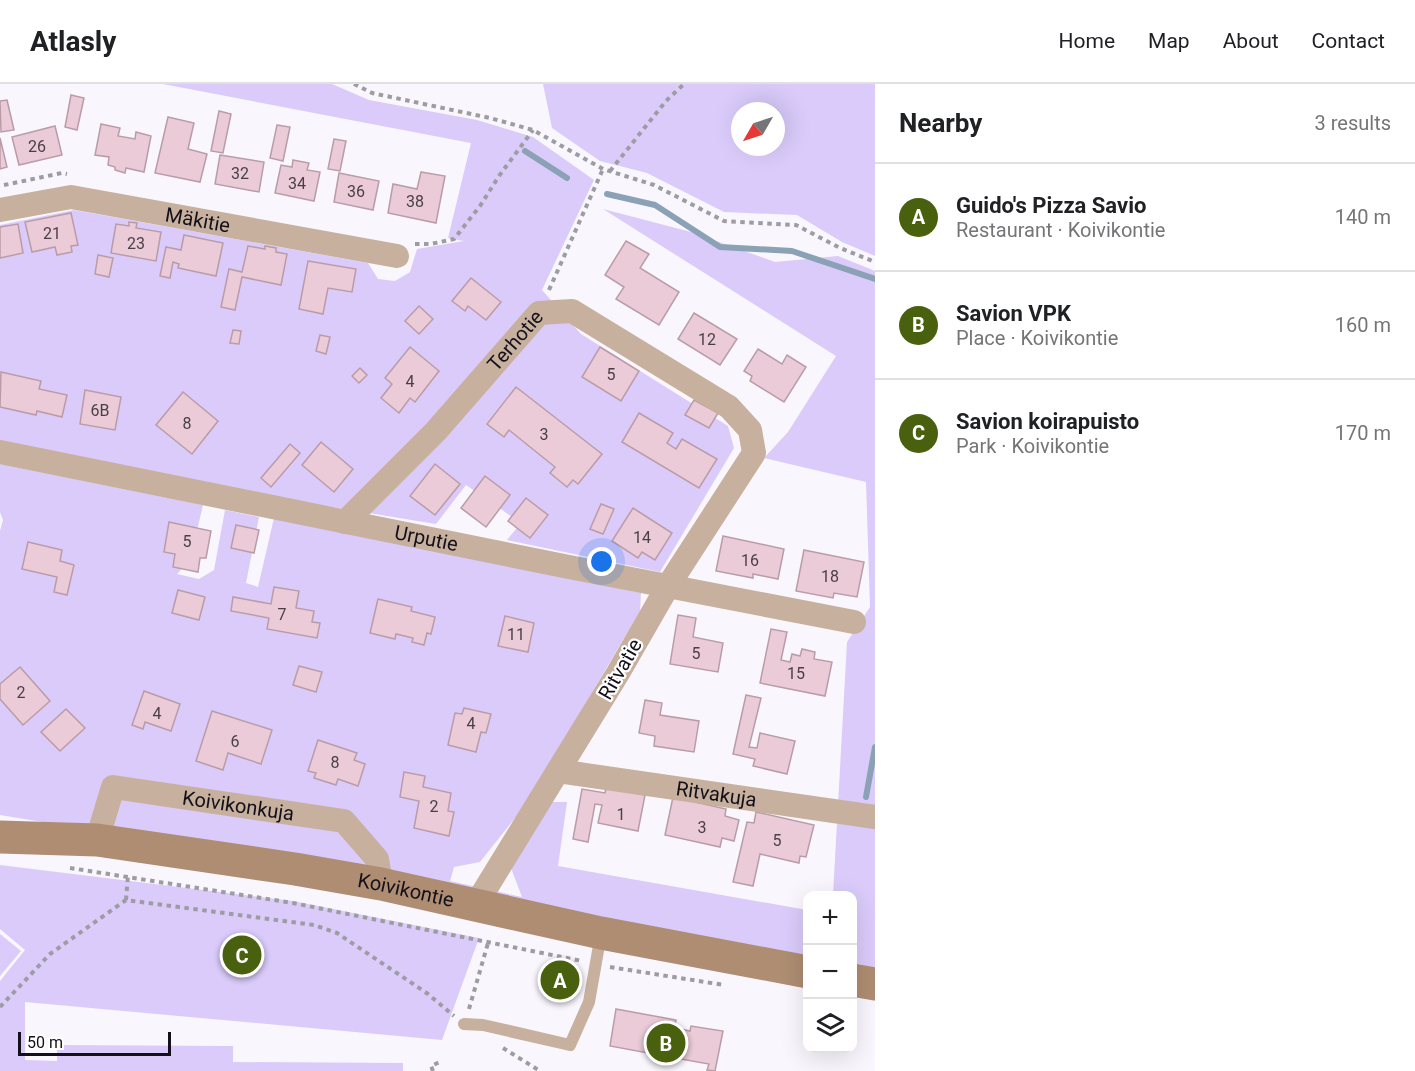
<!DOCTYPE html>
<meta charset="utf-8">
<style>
body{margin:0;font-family:Roboto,sans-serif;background:#f6f6f6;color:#202124}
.controls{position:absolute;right:18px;bottom:18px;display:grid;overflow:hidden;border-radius:12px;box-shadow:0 6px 24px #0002}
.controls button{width:54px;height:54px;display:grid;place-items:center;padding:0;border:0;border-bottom:2px solid #e0e0e0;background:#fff;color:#202124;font:30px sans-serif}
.compass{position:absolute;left:731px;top:18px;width:54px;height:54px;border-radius:50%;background:#fff;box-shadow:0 6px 24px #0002;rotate:231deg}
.scale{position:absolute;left:18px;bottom:15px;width:153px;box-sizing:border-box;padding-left:6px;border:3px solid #131019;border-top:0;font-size:16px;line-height:21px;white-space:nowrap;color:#131019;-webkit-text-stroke:4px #fff;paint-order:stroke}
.you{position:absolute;left:602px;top:478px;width:21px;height:21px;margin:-15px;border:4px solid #fff;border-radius:50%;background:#1a73e8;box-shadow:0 0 0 9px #1a73e833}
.badge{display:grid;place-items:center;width:39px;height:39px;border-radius:50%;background:#49610f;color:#fff;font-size:20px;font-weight:700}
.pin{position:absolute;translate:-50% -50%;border:3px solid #fff;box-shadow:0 2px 6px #0006}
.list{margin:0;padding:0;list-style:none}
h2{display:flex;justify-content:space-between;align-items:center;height:78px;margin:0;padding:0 24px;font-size:26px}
h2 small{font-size:20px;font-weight:400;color:#757577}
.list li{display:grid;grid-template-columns:39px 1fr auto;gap:18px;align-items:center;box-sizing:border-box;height:108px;padding:0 24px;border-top:2px solid #e0e0e0}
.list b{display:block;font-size:22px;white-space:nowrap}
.list p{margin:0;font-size:20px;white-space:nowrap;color:#757577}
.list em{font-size:20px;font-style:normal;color:#757577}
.icon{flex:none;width:33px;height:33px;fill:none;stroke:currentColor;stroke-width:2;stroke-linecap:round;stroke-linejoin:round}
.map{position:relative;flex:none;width:875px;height:987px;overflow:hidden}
header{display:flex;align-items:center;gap:36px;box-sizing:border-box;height:84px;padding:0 30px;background:#fff;border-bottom:2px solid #e0e0e0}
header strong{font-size:28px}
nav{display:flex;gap:33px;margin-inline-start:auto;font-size:21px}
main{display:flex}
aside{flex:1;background:#fff}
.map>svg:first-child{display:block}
</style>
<header>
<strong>Atlasly</strong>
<nav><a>Home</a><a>Map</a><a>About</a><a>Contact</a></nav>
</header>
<main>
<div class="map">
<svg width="875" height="987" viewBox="0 0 875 987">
<rect width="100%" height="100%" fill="#f9f7fd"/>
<!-- green -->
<g fill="#dacbfa" fill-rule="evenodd">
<path d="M163,0H332L369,16L477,36L533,53L594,96L542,206L581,250L728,342L734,364L660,488L507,456L521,439L466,401L436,440L185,399L0,366V141L74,126L368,179L378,195L395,197L410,188L417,165L464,157L448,154L471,59Z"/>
<path d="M543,0H875V172L842,158L797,131L724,128L647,89L600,77L552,44ZM740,27H776V63H740Z"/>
<path d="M603,125L691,148L775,178L838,172L875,187V892L853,887L852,812L833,811L847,558L870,523L866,398L764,374L788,348L836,272Z"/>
<path d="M0,380L203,421L190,476L177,490L199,495L214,486L225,426L259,433L246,499L258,503L274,434L641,509L640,527L527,719L480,778L454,783L450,797L522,813L511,784L551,718H567L558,782L807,826V878L450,805L0,731V447L3,436L0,428Z"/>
<path d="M0,781L293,817L479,854L442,956L25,918V976L57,977V961L233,962V978L403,979V987H0V897L25,866L0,845Z"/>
<path d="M0,850L21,867L0,892Z"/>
</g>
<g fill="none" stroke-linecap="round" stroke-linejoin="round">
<!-- stream -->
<g stroke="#8ba2b6" stroke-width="6">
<path d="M525,67L567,94"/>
<path d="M607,110L655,121L720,163L792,167L875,195"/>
<path d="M866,713L875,663"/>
</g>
</g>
<!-- building -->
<g fill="#eacbd7" stroke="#ba9ca8" stroke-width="1.5">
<path d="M71,11L84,14L77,46L65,43Z"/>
<path d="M7,16L14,46L1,48L0,17Z"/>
<path d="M219,27L231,30L223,69L211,67Z"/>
<path d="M168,33L194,39L188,65L207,70L200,98L155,89Z"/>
<path d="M101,40L120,44L118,52L135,55L136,48L151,52L144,88L126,84L125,89L115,86V83L108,81L109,73L95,71Z"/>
<path d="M277,41L290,43L283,77L270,74Z"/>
<path d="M55,42L62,71L19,81L12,53Z"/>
<path d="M0,54L7,83L0,85Z"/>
<path d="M334,55L346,57L340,87L328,85Z"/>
<path d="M220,71L264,78L259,108L215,100Z"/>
<path d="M293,76L309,79L307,86L320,88L314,117L275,109L281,81L292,83Z"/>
<path d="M421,88L445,92L436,139L388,129L393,100L417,105Z"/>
<path d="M339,89L379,97L373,126L334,118Z"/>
<path d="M71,129L78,161L71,162L72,168L57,171L55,163L32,168L25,138Z"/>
<path d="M129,138L137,139L136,144L161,148L156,177L111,169L116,140L129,142Z"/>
<path d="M18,140L23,169L0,174V143Z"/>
<path d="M184,151L223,159L216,192L178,184L179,180L173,178L170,194L160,192L166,163L181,166Z"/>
<path d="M626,157L649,170L640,184L679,208L659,241L616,215L624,203L605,191Z"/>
<path d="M248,162L265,165V162L276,164V168L287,170L281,201L242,193L235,226L221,223L229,185L242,188Z"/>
<path d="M98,171L113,174L109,193L95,190Z"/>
<path d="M308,177L356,185L352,208L328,204L323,230L299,225Z"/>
<path d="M471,194L501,218L486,236L468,222L465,227L452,217Z"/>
<path d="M419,222L433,235L419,250L405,237Z"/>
<path d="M694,229L737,255L720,281L678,255Z"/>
<path d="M233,246L241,247L239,260L230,259Z"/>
<path d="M320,251L330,253L326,270L316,267Z"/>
<path d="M410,263L439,287L415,318L410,314L399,329L381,314L392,300L385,294Z"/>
<path d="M600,263L639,287L621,317L582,293Z"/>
<path d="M758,265L782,280L787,271L806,283L784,318L750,297L752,292L744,287Z"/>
<path d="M360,284L367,291L359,299L352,292Z"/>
<path d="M1,288L41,297L39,305L67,311L62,333L37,327L36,331L0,323Z"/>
<path d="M516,303L602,370L578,400L573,396L567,403L550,389L555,383L509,346L504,353L487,340Z"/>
<path d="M85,306L121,313L115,346L80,340Z"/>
<path d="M183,308L218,337L192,370L156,341Z"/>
<path d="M694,316L718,329L709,344L685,331Z"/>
<path d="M639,329L673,349L667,359L676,365L682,355L717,375L699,404L622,358Z"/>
<path d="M321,358L353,385L334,408L302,381Z"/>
<path d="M290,360L300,369L271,403L261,394Z"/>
<path d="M435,380L460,400L435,431L410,412Z"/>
<path d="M485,392L510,411L486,443L461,424Z"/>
<path d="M526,414L548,431L530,454L508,437Z"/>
<path d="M601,420L614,425L603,450L590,445Z"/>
<path d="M633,424L672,449L655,476L642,468L638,474L612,457Z"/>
<path d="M169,438L211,447L206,474H200L198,488L173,483L175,470L164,468Z"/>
<path d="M236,441L259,446L254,469L231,464Z"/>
<path d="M723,452L784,465L778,495L753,490V494L716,487Z"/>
<path d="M28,458L62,466L60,477L74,481L67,511L54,508L57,493L22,485Z"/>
<path d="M804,466L864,478L857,513L834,509L833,514L796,507Z"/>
<path d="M274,503L299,507L296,524L314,527L312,538L320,539L317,554L267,545L269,534L231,527L233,513L271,520Z"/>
<path d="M178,506L205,513L199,536L172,529Z"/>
<path d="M378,515L412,523L411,527L435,533L431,550L427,549L424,561L412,558L413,554L396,550L395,555L370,549Z"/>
<path d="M678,531L696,534L693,553L723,559L718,588L670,580Z"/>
<path d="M505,532L534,539L528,568L498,562Z"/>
<path d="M771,545L787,548L781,576L790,578L792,570L800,572L802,565L815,568L814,575L832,578L825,612L760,599Z"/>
<path d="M299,582L322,588L316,608L293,601Z"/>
<path d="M20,583L50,617L23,641L0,615V600Z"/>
<path d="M144,607L180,620L171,647L145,638L143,645L132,641Z"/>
<path d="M746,611L761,614L749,663L757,664L760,649L795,657L787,690L753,682L755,675L733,670Z"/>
<path d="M645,616L662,619L660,631L699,637L694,668L654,662L655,652L639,649Z"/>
<path d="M464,624L491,630L486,649L481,648L476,668L448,661L455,629L462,630Z"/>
<path d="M66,625L85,644L60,667L41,648Z"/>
<path d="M212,627L272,646L261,680L228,669L223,686L196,677Z"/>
<path d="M318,656L357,669L354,676L365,680L358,702L338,695L336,701L314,694L316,689L308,687Z"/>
<path d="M404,688L425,692L423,703L451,709L448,727L454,728L449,752L414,744L419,717L400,713Z"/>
<path d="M606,704L645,711L638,747L598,739L602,721L595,720L588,758L573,755L582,705L605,709Z"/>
<path d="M673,713L726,725L725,732L739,736L734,757L722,754L720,763L665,751Z"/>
<path d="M756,728L814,741L806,773L800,772L799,779L760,770L753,802L733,798L747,738L754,739Z"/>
<path d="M551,883L573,887L569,910L547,906Z"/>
<path d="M616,925L676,936L672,955L678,956L680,945L690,947L691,942L723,947L715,987L707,986L709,980L675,974L677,965L671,964L669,973L610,962Z"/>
</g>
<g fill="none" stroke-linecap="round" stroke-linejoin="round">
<!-- path -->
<g stroke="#9e9ca3" stroke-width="4" stroke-dasharray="4.5 4.5" stroke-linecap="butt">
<path d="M354,0L372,9L490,34L533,46L603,85L654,101L724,137L796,141L840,164L875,178"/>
<path d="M610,87L666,17L684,0"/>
<path d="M4,101L62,89L67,90"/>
<path d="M415,160H431L454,155L480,122L499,92L533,46"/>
<path d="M549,206L603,85"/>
<path d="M70,784L293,819L582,877"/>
<path d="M126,816L128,791"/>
<path d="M610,883L724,901"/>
<path d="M0,923L50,870L126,816L314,841L337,849L428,910L454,932"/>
<path d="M469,925L488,859"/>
<path d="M503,964L540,987"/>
<path d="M433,987L431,982L442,977"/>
</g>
<!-- service -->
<path stroke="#c7b09e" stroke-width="12" d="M464,940L483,941L570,961L589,918L601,850"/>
<!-- minor -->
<g stroke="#c7b09e" stroke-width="24">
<path id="s1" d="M0,126L71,113L397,172"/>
<path id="s2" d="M0,368L569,483L854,538"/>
<path id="s3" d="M345,438L436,347L539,229L572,227L729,323L750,346L754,369L668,502L618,589L475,822"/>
<path id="s4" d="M558,687L875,733"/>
<path id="s5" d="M97,756L113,703L344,737L377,775L381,800"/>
</g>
<!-- secondary -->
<g stroke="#ae8d72" stroke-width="33">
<path id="s6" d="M0,753L97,756L295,785L381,800L601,849L808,888"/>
<path d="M852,896L875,900"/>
</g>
</g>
<g text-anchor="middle" stroke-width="4.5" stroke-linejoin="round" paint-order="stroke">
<!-- number labels -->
<g font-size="16" fill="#493f48">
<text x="37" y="68">26</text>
<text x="240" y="95">32</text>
<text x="297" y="105">34</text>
<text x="356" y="113">36</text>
<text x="415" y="123">38</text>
<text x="52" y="155">21</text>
<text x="136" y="165">23</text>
<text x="707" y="261">12</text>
<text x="611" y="296">5</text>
<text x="410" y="303">4</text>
<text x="100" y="332">6B</text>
<text x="187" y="345">8</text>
<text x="544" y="356">3</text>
<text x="642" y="459">14</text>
<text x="187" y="463">5</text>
<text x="750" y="482">16</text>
<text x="830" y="498">18</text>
<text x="282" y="536">7</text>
<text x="516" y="556">11</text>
<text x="696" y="575">5</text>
<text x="796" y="595">15</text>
<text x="21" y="614">2</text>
<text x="157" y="635">4</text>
<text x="471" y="645">4</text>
<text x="235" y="663">6</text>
<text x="335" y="684">8</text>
<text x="434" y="728">2</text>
<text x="621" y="736">1</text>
<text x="702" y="749">3</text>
<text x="777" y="762">5</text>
</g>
<!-- street labels -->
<g font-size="20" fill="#131019" stroke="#fff">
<text dy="7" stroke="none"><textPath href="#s1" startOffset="201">Mäkitie</textPath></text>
<text dy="7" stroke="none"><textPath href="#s3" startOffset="249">Terhotie</textPath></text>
<text dy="7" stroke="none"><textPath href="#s2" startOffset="435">Urputie</textPath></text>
<text transform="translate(620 585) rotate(-60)" y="7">Ritvatie</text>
<text dy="7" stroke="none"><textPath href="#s4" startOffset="160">Ritvakuja</textPath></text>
<text dy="7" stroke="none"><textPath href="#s5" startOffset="182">Koivikonkuja</textPath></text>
<text dy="7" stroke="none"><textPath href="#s6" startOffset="410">Koivikontie</textPath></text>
</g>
</g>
</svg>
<div class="controls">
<button>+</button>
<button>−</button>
<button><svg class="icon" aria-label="layers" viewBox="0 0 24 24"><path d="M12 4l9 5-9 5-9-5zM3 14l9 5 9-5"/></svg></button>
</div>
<svg class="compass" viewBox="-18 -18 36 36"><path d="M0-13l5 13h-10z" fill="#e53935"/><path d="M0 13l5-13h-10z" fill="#757577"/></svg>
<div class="scale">50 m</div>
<div class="you"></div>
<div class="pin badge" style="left:560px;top:896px">A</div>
<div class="pin badge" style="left:666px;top:959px">B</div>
<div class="pin badge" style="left:242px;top:871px">C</div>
</div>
<aside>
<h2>Nearby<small>3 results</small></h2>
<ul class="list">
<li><span class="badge">A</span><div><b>Guido's Pizza Savio</b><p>Restaurant · Koivikontie</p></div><em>140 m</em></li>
<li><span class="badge">B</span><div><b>Savion VPK</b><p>Place · Koivikontie</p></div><em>160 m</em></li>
<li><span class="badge">C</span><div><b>Savion koirapuisto</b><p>Park · Koivikontie</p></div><em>170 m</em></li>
</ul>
</aside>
</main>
